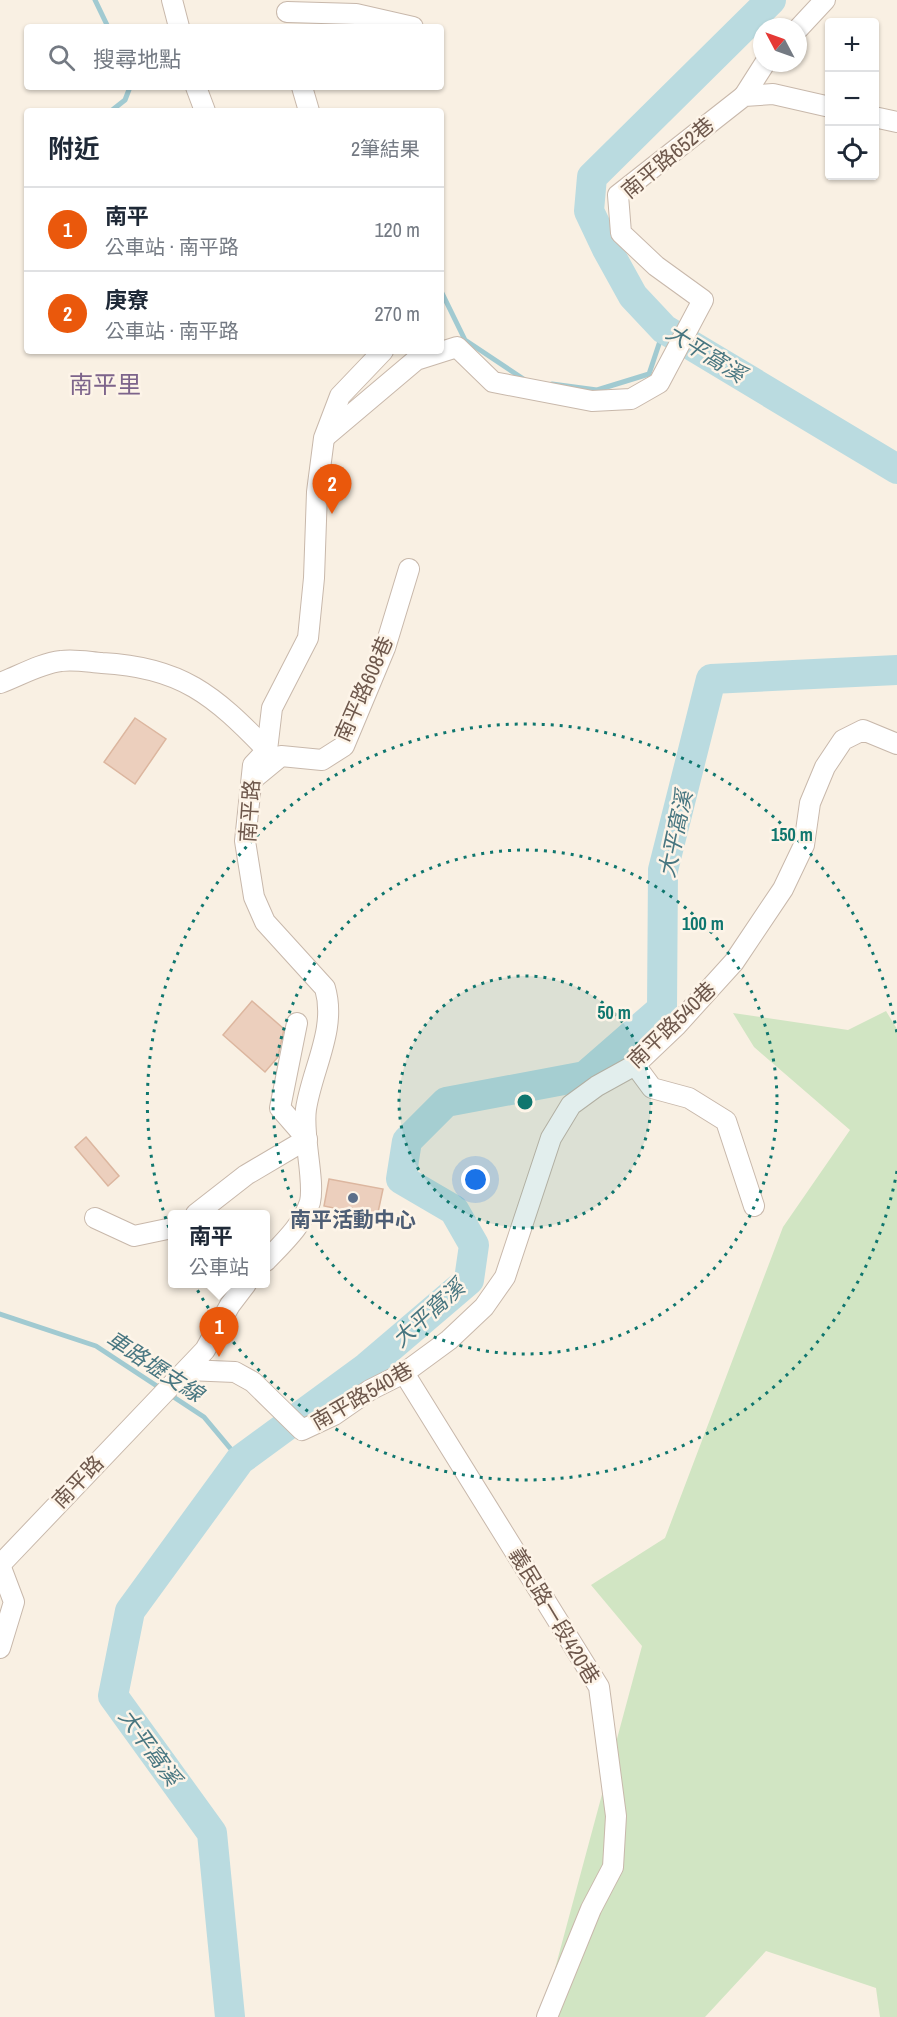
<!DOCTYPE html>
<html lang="zh-TW">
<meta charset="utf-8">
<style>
body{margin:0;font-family:"Archivo Narrow","Noto Sans TC",sans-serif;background:#f6f6f7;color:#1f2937}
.controls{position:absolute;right:18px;top:18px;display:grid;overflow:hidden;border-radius:6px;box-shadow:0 2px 4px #0004}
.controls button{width:54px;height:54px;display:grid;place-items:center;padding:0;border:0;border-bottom:2px solid #e0e1e3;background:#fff;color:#1f2937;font:30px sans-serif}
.compass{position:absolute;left:753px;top:18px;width:54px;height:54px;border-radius:50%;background:#fff;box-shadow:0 2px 4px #0004;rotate:311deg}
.you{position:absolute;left:476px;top:1180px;width:21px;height:21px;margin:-15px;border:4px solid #fff;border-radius:50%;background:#1a73e8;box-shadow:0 0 0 9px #1a73e833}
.badge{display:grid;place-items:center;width:39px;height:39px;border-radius:50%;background:#ea580c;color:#fff;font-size:20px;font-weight:700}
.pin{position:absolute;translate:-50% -50px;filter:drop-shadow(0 2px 3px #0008)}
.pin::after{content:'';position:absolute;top:32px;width:21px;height:18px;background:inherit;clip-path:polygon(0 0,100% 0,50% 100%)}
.popup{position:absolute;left:168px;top:1210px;width:102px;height:78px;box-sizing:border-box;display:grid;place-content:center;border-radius:6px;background:#fff;filter:drop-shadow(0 2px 4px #0005);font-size:20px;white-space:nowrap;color:#747a83}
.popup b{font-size:22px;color:#1f2937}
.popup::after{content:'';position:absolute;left:50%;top:100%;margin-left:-12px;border:12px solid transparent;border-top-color:#fff}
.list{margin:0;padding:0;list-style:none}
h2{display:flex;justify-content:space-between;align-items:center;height:78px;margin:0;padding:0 24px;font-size:26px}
h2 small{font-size:20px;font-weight:400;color:#747a83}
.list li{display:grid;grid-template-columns:39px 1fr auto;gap:18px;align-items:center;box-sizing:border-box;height:84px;padding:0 24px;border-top:2px solid #e0e1e3}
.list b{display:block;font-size:22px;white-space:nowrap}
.list p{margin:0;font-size:20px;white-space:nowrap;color:#747a83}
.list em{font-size:20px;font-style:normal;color:#747a83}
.icon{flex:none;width:33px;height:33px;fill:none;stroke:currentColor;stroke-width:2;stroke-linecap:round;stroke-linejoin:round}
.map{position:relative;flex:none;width:897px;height:2017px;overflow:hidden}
.search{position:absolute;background:#fff;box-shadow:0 2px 4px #0004;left:24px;top:24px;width:420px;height:66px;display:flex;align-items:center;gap:15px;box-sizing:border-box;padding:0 21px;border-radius:6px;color:#747a83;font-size:22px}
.panel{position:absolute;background:#fff;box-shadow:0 2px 4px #0004;left:24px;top:108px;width:420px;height:246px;border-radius:6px}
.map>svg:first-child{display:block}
</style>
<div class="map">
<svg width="897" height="2017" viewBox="0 0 897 2017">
<rect width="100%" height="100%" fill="#f9f0e3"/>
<!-- green -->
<path fill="#d1e5c3" d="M886,1011L897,1029V2017H880L876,1988L766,1951L705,2017H542L642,1646L591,1585L665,1538L783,1227L850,1130L754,1047L733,1013L848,1030Z"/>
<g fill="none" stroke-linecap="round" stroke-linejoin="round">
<!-- stream -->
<g stroke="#a1cad1" stroke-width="5">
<path d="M95,0L108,27"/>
<path d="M111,111L125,100L130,87"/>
<path d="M441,291L465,340L525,380"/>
<path d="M552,384L597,390L649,374L664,329"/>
<path d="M0,1314L96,1346L204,1417L240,1460"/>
</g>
<!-- river -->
<g stroke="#badbe0" stroke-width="30">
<path d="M771,0L592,177L589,211L607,249L633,296L664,329L897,469"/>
<path d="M230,2017L212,1833L113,1696L130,1611L240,1460L367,1367L469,1280L474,1245L454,1210L401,1179L407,1141L446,1102L585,1076L662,1009L663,870L711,679L897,670"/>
</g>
</g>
<!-- building -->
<g fill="#eccfbd" stroke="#dcb69f" stroke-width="1.5">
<path d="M135,718L166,739L135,784L104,762Z"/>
<path d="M252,1001L284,1029L278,1057L265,1072L223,1035Z"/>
<path d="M86,1137L119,1176L108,1186L75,1147Z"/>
<path d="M329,1179L383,1189L377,1217L324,1206Z"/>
</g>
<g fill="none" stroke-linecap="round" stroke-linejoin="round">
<!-- minor casing -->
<g stroke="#c8b8ab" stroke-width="22">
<g id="minor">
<path d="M172,0L179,27"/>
<path d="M287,12L356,14L413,27"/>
<path d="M798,29L825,0"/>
<path d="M196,87L205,111"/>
<path d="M302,87L309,111"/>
<path d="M744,96L765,63"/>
<path d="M874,117L897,122"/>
<path d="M326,436L416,360L457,347L493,382L592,401L631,399L659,383L703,300L656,266L621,233L618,195L744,96L773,94L830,107"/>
<path d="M0,683C19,676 41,663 61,661C74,659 89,662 102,663C181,667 214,695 267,750"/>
<path d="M253,779L281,756L322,760L344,746L385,648L409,569"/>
<path d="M635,1065L652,1088L689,1098L726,1121L754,1206"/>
<path d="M196,1214L246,1175L307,1139L280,1108L297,1023"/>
<path d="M95,1218L134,1236L172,1228"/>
<path d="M266,1261C282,1244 303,1225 310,1202C315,1180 302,1135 306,1109C312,1069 337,1029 325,988L265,922L254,897L245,841L253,765L267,750L272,708L308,638L314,578L317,492L324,438L340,396L383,351"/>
<path d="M187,1370L235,1372L253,1382L302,1430L334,1415L370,1390L404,1373L449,1340L484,1307L505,1277L551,1138L571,1105L597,1086L635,1065L676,1026L734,962L783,889L804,845L810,803L825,767L843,740L863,730L897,744"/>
<path d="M404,1373L599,1687L616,1816L613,1867L591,1909L547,2017"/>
<path d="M0,1565L205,1350L230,1305L246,1284"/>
<path d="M0,1565L14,1602L0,1648"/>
</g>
</g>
<!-- minor -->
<use href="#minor" stroke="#fff" stroke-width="20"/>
</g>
<!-- distance rings -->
<circle cx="525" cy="1102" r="126" fill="#0f766e" fill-opacity=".12"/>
<g fill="none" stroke="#0f766e" stroke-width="3" stroke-dasharray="3 6">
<circle cx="525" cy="1102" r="126"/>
<circle cx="525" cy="1102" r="252"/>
<path d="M897 1171A378 378 0 1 1 897 1033"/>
</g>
<!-- markers -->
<circle fill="#5c6f8a" stroke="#fdf4e8" stroke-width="2" cx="353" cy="1198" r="6"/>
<g text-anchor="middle" stroke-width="5" stroke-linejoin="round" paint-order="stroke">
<!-- street labels -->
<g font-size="21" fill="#6e584c" stroke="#fdf4e8">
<text transform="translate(668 158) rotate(-40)" y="7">南平路652巷</text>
<text transform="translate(364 689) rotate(-66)" y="7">南平路608巷</text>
<text transform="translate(250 811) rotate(-86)" y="7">南平路</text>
<text transform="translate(672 1025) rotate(-44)" y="7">南平路540巷</text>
<text transform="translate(362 1396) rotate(-30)" y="7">南平路540巷</text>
<text transform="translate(78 1482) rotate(-46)" y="7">南平路</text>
<text transform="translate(554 1616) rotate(59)" y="7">義民路一段420巷</text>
</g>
<!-- service labels -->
<g font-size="21" font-weight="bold" fill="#4e5e75" stroke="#fdf4e8">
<text x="353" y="1227">南平活動中心</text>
</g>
<!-- water labels -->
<g font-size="22" font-style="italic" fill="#487680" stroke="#fdf4e8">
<text transform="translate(706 353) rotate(32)" y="8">大平窩溪</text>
<text transform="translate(675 834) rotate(-78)" y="8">大平窩溪</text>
<text transform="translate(428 1313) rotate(-42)" y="8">大平窩溪</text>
<text transform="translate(155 1366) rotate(33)" y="8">車路壢支線</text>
<text transform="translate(150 1747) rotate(54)" y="8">大平窩溪</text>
</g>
<!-- quarter labels -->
<g font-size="24" fill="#7d648b" stroke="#fdf4e8">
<text x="105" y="393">南平里</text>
</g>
</g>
<circle cx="525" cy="1102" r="9" fill="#0f766e" stroke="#fdf4e8" stroke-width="3"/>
<g font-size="18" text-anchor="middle" font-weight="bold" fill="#0f766e" stroke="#fdf4e8" stroke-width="5" stroke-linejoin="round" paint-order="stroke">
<text x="792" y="841">150 m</text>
<text x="703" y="930">100 m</text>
<text x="614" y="1019">50 m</text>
</g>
</svg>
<div class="controls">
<button>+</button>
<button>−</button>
<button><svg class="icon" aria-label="locate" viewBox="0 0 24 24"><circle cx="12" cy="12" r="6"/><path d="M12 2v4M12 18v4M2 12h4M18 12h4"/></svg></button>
</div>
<svg class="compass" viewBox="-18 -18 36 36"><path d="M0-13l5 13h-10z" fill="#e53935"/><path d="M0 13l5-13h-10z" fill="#747a83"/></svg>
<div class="you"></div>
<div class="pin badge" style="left:219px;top:1357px">1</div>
<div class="popup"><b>南平</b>公車站</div>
<div class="pin badge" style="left:332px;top:514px">2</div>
<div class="search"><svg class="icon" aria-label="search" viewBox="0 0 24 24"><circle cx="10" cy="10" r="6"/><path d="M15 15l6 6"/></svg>搜尋地點</div>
<section class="panel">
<h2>附近<small>2筆結果</small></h2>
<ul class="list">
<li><span class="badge">1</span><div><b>南平</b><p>公車站 · 南平路</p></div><em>120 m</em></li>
<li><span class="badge">2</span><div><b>庚寮</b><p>公車站 · 南平路</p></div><em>270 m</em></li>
</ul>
</section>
</div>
